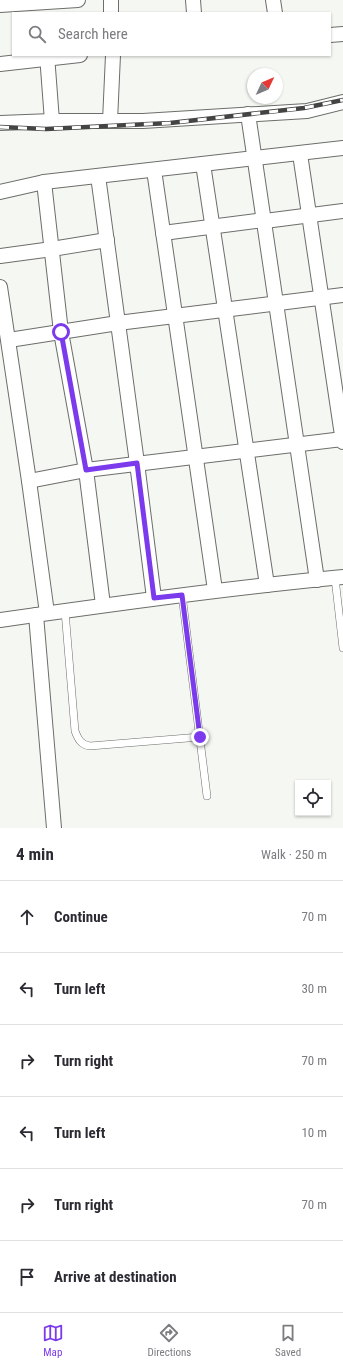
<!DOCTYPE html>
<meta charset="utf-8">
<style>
body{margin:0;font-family:"Roboto Condensed",sans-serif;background:#f7f7f7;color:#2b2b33}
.controls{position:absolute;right:12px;bottom:12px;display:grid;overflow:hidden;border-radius:0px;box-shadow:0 1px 3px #0004}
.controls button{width:36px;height:36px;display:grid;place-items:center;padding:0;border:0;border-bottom:1px solid #e1e1e2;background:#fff;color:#2b2b33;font:20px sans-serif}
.compass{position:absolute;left:247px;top:68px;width:36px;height:36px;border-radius:50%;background:#fff;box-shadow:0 1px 3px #0004;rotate:46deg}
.stop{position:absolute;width:12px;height:12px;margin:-9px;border:3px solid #7c3aed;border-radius:50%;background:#fff}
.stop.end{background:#7c3aed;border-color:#fff;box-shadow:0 1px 4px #0008}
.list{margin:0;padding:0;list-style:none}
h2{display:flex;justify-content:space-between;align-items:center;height:52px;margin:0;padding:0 16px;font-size:17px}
h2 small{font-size:13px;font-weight:400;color:#7c7c81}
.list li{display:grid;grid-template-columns:26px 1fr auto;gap:12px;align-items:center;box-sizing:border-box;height:72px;padding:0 16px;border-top:1px solid #e1e1e2}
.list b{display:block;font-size:15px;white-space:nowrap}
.list em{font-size:13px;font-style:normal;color:#7c7c81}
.icon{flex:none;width:22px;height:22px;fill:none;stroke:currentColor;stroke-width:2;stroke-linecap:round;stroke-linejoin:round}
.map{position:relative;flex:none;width:343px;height:828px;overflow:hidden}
.search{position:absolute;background:#fff;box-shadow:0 1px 3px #0004;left:12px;right:12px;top:12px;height:44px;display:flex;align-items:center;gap:10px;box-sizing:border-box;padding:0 14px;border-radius:0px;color:#7c7c81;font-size:15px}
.sheet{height:484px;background:#fff}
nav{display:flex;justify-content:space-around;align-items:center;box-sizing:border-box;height:56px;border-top:1px solid #e1e1e2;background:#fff;font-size:11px;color:#7c7c81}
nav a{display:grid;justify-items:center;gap:2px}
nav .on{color:#7c3aed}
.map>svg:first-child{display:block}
</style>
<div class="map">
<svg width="343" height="828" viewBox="0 0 343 828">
<rect width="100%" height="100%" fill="#f4f7f2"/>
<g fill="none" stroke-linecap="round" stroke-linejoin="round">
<!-- service casing -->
<g stroke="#6c6e6a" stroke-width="8">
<g id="service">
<path d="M335,578L343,648"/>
<path d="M182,595L207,796"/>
<path d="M65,611L75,731C78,739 81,745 90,746L200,737"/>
</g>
</g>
<!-- minor casing -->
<g stroke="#6c6e6a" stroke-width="16">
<g id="minor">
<path d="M111,0V13"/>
<path d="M193,0L194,13"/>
<path d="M273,0L275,13"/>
<path d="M0,5L78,0"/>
<path d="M330,35L343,34"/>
<path d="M47,55L52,121"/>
<path d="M0,64L80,55"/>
<path d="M248,114L317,580"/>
<path d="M110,121L113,55"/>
<path d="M0,123L52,121H143L307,111L343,102"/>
<path d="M300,154L343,442"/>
<path d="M203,164L267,585"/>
<path d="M154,170L215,590"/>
<path d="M98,176L137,463L154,598"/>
<path d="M44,182L61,332L86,470L103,605"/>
<path d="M0,192L44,182L343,148"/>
<path d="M163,233L264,220L265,221L343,211"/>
<path d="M0,256L52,249L107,240"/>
<path d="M0,287L29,481L47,613"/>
<path d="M9,340L118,323L343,295"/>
<path d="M29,481L86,470L343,439"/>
<path d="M36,615L54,828"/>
<path d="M0,620C114,604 228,588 343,577"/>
</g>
</g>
<!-- service -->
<use href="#service" stroke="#fff" stroke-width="7"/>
<!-- minor -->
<use href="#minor" stroke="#fff" stroke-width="14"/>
<!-- rail casing -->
<g stroke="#444542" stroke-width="4.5">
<path id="rail" d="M0,127L46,129L170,123L304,108L343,100"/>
</g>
<!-- rail -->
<use href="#rail" stroke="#fff" stroke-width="3" stroke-dasharray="9" stroke-linecap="butt"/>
</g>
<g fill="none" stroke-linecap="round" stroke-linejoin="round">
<!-- route -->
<path stroke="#7c3aed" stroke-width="5" d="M61,332L86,470L137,463L154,598L182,595L200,737"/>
</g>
</svg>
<div class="controls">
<button><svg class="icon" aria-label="locate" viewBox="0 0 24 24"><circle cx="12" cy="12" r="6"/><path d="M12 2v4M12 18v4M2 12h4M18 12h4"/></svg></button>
</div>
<svg class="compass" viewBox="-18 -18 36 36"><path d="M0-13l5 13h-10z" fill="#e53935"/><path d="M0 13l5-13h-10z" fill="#7c7c81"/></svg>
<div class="stop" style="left:61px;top:332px"></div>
<div class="stop end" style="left:200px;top:737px"></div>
<div class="search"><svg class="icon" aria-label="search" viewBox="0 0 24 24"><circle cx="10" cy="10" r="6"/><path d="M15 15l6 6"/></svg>Search here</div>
</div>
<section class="sheet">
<h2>4 min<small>Walk · 250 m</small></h2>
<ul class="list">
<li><svg class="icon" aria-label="ahead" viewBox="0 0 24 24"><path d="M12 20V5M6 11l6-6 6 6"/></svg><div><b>Continue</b></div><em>70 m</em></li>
<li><svg class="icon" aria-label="left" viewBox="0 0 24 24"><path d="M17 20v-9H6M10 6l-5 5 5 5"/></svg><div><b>Turn left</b></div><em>30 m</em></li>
<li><svg class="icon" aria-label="right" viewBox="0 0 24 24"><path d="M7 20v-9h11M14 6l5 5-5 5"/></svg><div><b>Turn right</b></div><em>70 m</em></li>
<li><svg class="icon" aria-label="left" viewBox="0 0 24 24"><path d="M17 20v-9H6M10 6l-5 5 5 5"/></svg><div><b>Turn left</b></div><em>10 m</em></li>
<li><svg class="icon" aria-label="right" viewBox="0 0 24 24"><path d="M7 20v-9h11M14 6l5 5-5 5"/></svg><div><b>Turn right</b></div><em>70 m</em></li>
<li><svg class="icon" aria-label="arrive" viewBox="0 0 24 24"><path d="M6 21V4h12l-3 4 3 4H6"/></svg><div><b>Arrive at destination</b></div></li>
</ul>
</section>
<nav>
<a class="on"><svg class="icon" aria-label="map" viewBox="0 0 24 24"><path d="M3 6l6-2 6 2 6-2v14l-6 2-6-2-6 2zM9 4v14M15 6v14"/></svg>Map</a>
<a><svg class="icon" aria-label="directions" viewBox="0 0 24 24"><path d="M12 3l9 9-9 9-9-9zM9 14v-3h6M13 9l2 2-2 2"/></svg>Directions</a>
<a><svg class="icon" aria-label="saved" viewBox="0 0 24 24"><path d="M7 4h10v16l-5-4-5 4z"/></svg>Saved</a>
</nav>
